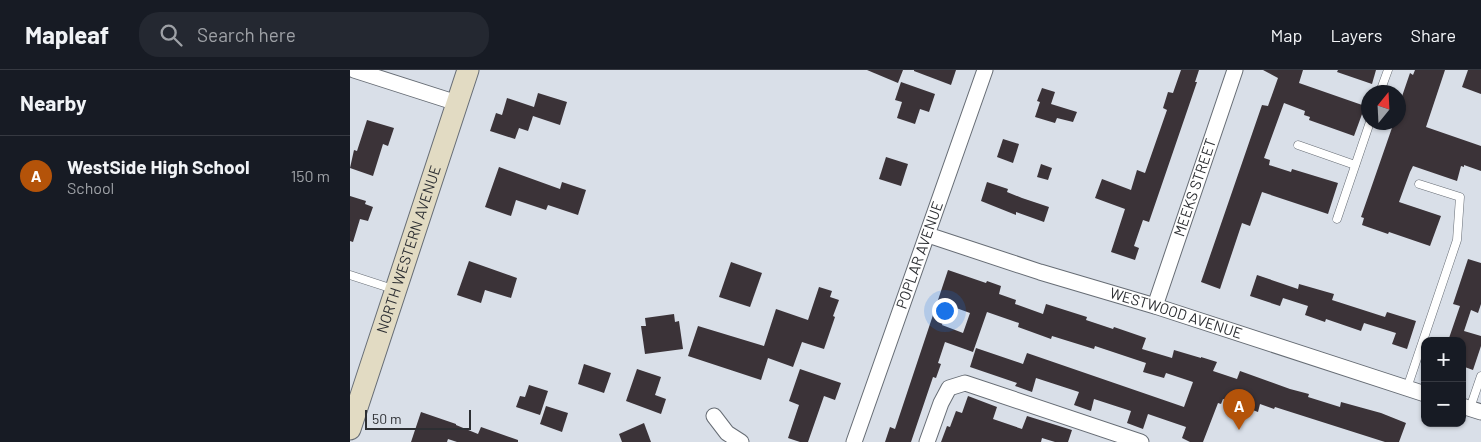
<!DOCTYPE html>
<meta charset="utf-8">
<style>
body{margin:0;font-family:Barlow,sans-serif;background:#242831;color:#f1f3f6}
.controls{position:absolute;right:15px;bottom:15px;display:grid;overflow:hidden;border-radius:10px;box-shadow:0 1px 4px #0004}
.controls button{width:45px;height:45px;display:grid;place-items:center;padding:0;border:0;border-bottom:1px solid #363941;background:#171b24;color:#f1f3f6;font:25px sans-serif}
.compass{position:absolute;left:1011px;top:15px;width:45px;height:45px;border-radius:50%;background:#171b24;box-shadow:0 1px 4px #0004;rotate:18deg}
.scale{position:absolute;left:15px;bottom:12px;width:106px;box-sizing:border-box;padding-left:5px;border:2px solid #2d2f33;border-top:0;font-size:14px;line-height:18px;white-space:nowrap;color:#2d2f33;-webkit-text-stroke:4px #d9dfe8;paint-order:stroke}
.you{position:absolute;left:594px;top:240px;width:18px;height:18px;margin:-12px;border:4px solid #fff;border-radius:50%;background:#1a73e8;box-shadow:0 0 0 8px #1a73e833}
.badge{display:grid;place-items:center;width:32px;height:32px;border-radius:50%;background:#b45309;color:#fff;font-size:16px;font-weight:700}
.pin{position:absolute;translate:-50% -41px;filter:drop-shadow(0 1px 2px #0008)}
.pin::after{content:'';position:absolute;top:26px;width:18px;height:15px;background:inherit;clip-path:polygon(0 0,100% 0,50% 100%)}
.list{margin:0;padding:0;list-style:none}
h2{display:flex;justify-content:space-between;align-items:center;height:65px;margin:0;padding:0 20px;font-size:21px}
h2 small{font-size:16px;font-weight:400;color:#9ea1a6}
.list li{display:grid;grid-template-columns:32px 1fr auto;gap:15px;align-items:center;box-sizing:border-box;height:80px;padding:0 20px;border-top:1px solid #363941}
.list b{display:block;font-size:19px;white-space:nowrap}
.list p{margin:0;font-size:16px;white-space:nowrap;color:#9ea1a6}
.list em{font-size:16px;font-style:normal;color:#9ea1a6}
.icon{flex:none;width:28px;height:28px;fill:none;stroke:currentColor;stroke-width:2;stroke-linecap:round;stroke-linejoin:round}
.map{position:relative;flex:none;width:1131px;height:372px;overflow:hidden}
header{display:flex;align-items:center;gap:30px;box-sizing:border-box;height:70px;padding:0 25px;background:#171b24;border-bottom:1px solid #363941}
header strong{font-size:24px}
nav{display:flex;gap:28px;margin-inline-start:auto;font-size:18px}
.search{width:350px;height:45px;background:#242831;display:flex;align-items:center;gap:12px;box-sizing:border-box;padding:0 18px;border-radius:20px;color:#9ea1a6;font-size:19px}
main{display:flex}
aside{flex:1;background:#171b24}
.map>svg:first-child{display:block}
</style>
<header>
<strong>Mapleaf</strong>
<div class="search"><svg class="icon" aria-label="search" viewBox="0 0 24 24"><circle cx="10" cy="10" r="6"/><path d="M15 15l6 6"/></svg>Search here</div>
<nav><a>Map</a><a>Layers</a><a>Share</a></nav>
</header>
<main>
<aside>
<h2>Nearby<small></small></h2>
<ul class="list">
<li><span class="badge">A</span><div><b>WestSide High School</b><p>School</p></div><em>150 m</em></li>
</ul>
</aside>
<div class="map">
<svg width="1131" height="372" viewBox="0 0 1131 372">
<rect width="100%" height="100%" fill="#d9dfe8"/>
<!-- building -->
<g fill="#3b3338" fill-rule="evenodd">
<path d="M517,0H553L548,13Z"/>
<path d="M564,0H606L601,15L564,1Z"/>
<path d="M831,0H849L845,12H847L799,152L793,150L784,176L789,178L785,190L761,182L775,139L745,128L752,109L781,120L787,100L795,103L817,40L813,38L818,22L823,23Z"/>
<path d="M913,0H953L949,13L1015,36L1004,66L959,50L960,47L954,45L955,41L934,33L914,88L920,90L919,95L941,102L942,99L988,113L978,144L912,122L900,156L892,153L870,219L851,212L912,35L918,36L928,8Z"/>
<path d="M988,0H1026L1022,14L987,2Z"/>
<path d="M1065,0H1095L1076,57L1131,76V101L1114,95V97L1111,96L1107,111L1063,96L1060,102L1049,132L1091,146L1080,176L1039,162L1038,164L1012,155L1014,148L1011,147L1044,52H1048V38L1060,3L1063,5Z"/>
<path d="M1118,0H1131V24L1112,17Z"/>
<path d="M551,12L585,24L579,42L570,39L565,54L547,48L552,32L545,30Z"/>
<path d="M692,18L705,22L701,34L727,42L723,52L707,48L705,53L685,47L690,32L687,31Z"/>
<path d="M188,23L217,32L210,55L183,46L178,61L169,58L165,69L140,61L146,43L152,45L157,28L184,37Z"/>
<path d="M17,50L44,58L38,76L33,74L23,106L0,98L4,80L7,81Z"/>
<path d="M653,69L669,74L663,93L647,87Z"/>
<path d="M536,87L558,94L551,116L529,109Z"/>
<path d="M691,94L702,98L698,110L687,107Z"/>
<path d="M149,97L210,119L212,112L236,120L228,145L198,135L196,140L166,130L161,146L135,137Z"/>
<path d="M637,112L658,119L657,122L672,128L699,137L694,152L666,142V145L631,131Z"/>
<path d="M0,126L16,131L15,134L23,137L18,151L10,149L3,172L0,171Z"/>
<path d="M1118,189L1131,193V234L1128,243L1121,240L1114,261L1131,266V276L1123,300L1112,296V271H1098L1110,236L1103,234Z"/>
<path d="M119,191L167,208L161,228L135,220L131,233L107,225Z"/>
<path d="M381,192L412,203L400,237L369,227Z"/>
<path d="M598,200L636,213L637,211L651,216L649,224L666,230L665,234L693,244L696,234L737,247L736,250L763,259L764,257L796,268L792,279L822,288L824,280L851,288V287L867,292L863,301L887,309L890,301L940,319L959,324L958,327L990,337L991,332L1031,343L1056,353L1049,372H1035L925,337L924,339L910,334L908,342L873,329L871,334L868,333L853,372H840L832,368L836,357L798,344L793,359L777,353L781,341L744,329L741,341L724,335L729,322L686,308L682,322L665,316L667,313L620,297L626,278L673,294L677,283L834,337L843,312L816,303L814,308L793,302L796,293L745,276L744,279L702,266L701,269L668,257L669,253L637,242L623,282L595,272L588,293L591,294L586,308L583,307L561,372H535L540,357L545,359ZM598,235L620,243L613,263L592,255Z"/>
<path d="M907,205L948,219L949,214L984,224L982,230L1035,247L1037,242L1066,251L1057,279L1042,274L1046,263L1014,253L1011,261L976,249L975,252L955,245L958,236L933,228L930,236L900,226Z"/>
<path d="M469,217L482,221L480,227L489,230L483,246L485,247L474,279L452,272L443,297L418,288L411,310L338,286L348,256L414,276L426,239L458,250Z"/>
<path d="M324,244L325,252L329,251L333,279L295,284L291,256H296L295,248Z"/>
<path d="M234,294L261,303L254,323L228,314Z"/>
<path d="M287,299L311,307L305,325L316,329L311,344L276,331Z"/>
<path d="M450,299L491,313L485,330L474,326L458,372H450L438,368L449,335L439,331Z"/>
<path d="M179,315L198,321L190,345L166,337L170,326L175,327Z"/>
<path d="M618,326L647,337L643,349L672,359L677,346L722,360L718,372H705L692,368L691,372H591L597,356L600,357L606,341L612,343Z"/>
<path d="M196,336L218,343L212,362L190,354Z"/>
<path d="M71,342L106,354V355L128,364L131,357L168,370V372H107L98,369L97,372H61Z"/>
<path d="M294,353L301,372H272L269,364Z"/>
</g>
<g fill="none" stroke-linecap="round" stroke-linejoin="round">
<!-- service casing -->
<g stroke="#676d75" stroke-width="9">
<g id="service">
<path d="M1030,22L1038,0"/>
<path d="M948,75L1005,95"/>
<path d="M987,149L1020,52"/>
<path d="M0,205L43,219"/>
<path d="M1057,318L1107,170L1110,127L1069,114"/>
<path d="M1120,338L1131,306"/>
</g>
</g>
<!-- minor casing -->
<g stroke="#676d75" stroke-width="17">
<g id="minor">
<path d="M4,0L107,33"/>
<path id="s1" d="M578,165L690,202L805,236L1075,324"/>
<path id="s2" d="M805,236L885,0"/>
<path d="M1112,336L1131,342"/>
<path d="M364,346L377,363L391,372"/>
<path id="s3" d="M504,372L635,0"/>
<path d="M577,372L591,333L599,318L615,313L791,372"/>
</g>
</g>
<!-- secondary casing -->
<g stroke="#676d75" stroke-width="23">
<g id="secondary">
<path id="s4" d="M0,359L118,0"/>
</g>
</g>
<!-- service -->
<use href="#service" stroke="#fff" stroke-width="8"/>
<!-- minor -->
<use href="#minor" stroke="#fff" stroke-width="15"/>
<!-- secondary -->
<use href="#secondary" stroke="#e2dbc3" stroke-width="21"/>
</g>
<g text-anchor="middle" stroke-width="5" stroke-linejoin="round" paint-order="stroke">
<!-- street labels -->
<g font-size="15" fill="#2d2f33" stroke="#d9dfe8">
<text dy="5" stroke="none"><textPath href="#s2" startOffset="125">MEEKS STREET</textPath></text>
<text dy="5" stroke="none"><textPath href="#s4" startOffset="189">NORTH WESTERN AVENUE</textPath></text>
<text dy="5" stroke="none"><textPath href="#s3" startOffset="198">POPLAR AVENUE</textPath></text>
<text dy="5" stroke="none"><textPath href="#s1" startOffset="260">WESTWOOD AVENUE</textPath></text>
</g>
</g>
</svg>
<div class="controls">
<button>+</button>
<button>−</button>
</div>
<svg class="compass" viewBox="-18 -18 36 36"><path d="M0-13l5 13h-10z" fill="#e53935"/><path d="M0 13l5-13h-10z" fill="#9ea1a6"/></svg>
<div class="scale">50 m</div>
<div class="you"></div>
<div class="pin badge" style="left:889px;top:360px">A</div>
</div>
</main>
